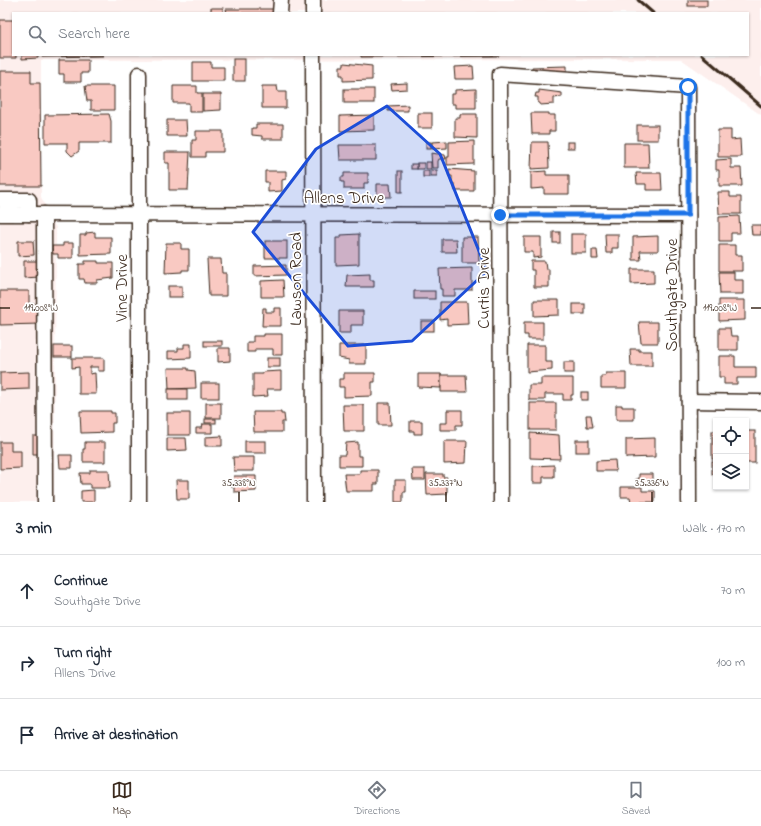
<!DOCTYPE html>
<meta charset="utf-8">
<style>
body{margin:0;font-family:"Indie Flower",sans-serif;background:#f2f2f3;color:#1f2937}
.controls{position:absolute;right:12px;bottom:12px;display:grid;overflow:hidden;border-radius:0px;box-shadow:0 1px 3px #0004}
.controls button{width:36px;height:36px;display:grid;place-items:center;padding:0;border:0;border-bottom:1px solid #e0e1e3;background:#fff;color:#1f2937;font:20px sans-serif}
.stop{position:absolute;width:12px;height:12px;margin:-9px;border:3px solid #1a73e8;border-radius:50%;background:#fff}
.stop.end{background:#1a73e8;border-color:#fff;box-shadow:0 1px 4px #0008}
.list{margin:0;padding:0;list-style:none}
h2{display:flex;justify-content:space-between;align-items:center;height:52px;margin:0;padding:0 16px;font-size:17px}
h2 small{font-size:13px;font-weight:400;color:#747a83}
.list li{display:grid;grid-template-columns:26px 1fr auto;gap:12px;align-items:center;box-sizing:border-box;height:72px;padding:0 16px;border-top:1px solid #e0e1e3}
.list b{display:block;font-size:15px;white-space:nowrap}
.list p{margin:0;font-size:13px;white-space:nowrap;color:#747a83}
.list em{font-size:13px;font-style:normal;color:#747a83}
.icon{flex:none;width:22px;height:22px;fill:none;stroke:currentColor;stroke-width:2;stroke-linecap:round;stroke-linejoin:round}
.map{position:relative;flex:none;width:761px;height:502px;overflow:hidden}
.search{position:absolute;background:#fff;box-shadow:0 1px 3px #0004;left:12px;right:12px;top:12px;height:44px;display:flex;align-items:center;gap:10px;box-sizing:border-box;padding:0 14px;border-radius:0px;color:#747a83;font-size:15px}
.sheet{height:268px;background:#fff}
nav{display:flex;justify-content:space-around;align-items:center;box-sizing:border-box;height:56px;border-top:1px solid #e0e1e3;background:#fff;font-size:11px;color:#747a83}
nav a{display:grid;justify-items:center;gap:2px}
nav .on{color:#3b2a1e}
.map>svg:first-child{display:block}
</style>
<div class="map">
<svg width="761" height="502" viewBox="0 0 761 502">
<rect width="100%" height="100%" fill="#fff"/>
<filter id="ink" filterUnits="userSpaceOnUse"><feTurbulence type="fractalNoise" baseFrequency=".025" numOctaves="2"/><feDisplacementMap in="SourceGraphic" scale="8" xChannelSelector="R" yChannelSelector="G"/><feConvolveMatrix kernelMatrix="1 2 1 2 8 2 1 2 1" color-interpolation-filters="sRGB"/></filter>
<g filter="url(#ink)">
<!-- built -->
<path fill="#fdefed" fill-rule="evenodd" d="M0,0H761V115L681,59L41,60V197L56,228L54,502H0ZM13,13H748V55H13Z"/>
<!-- building -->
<g fill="#f9c9c2" stroke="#3b2a1e">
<rect x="688" y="0" width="19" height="6"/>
<rect x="211" y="8" width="12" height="5"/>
<path d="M226,9H274V13H227Z"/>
<path d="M0,20H13V55H16V58H0Z"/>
<path d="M22,55H38V58L22,59Z"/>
<path d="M42,55H103V56L42,57Z"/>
<path d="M361,55H499V56L361,57Z"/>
<rect x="233" y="59" width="12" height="22"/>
<path d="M59,60H88V73H81V82H64V74H59Z"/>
<path d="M193,62H211V67H224V81H193Z"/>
<path d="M344,63L372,66V80L343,81V75H340V66H344Z"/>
<path d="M473,66L474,79H455L454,67Z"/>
<path d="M567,66V73L532,74V67Z"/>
<path d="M0,71H31V83H40L41,186H0Z"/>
<path d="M407,83V89L392,90L391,84Z"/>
<path d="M85,86H114V110H91V101H87Z"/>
<path d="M173,86H197V93H202V112H189V103H173Z"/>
<path d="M262,86H277L278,92H286V108H262Z"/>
<rect x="344" y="89" width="30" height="14"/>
<path d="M476,89V108H455V104H451V94H455V90Z"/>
<path d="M539,90L562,93V97L554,98V104L540,105V103H538V97H535L536,93H539Z"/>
<path d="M203,94H221V110L203,111Z"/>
<path d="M408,105V111H388V106Z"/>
<rect x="418" y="113" width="14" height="15"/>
<path d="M531,113H549V115H555V131H549V134H532Z"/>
<path d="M109,114L111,121V143H79V151L72,156L67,151V143H45V115Z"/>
<path d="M460,114H477V138L455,137V118H460Z"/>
<path d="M374,115V130L340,131V116Z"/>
<path d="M167,120H186L187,136H167Z"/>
<path d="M256,124H283V139H262V136L252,135V128H256Z"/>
<rect x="637" y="125" width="21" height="15"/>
<path d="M718,130H731V140L740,139L741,157H718Z"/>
<path d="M196,131H223V152H205V157H192V140H196Z"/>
<path d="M447,141V148L432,149V142Z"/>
<path d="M474,141V164L447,165V157H449V142Z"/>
<rect x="426" y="142" width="5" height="7"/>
<path d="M532,142H548L549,168L531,169Z"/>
<rect x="567" y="142" width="7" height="6"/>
<path d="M624,143H648L649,168H624Z"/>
<path d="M339,145H376V160H340Z"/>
<path d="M165,152H190L188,190H169V163H165Z"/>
<path d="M431,153L445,155L446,159H439L438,161V168H432Z"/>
<path d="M731,159V168H741L742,186H719V170H716V160Z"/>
<rect x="426" y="162" width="5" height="7"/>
<rect x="417" y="163" width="7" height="6"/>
<rect x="411" y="164" width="6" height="5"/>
<path d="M449,169L474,171V191H455V184H452V176H449Z"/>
<rect x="431" y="170" width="6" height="6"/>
<path d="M265,171H286V179L282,180V191L268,192V182H265Z"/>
<rect x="398" y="171" width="4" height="21"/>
<rect x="423" y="171" width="6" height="6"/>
<path d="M546,171V175H569V194H544V188L531,189V172Z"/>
<path d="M344,173H368V183H364V189H344V182H341V177H344Z"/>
<path d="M636,173H661L662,190H646V184H637Z"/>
<path d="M377,184H390L391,197H377Z"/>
<path d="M718,192H730V197H741V214H719Z"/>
<path d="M739,216L740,233H731V241H719V217Z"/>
<path d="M751,225H761V235H752Z"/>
<path d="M95,232V237H111V254L80,255V235H86V233Z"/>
<rect x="553" y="232" width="7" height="11"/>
<path d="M359,234V264L336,265V238H341V235Z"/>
<rect x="571" y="234" width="15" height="19"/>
<path d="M605,234H618V248H612V253H606Z"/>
<path d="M658,236V251H640L641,260H633V237Z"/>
<path d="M462,237H478L479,263H462Z"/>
<path d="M524,237H541V257L533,258V252H524Z"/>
<path d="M442,239H456L457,252H442Z"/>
<path d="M18,241H33L34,255L18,256Z"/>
<rect x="265" y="241" width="22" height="17"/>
<path d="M63,243H73V258H58V254H53L52,246H63Z"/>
<path d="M166,243H181V249H189V270H182V272L165,273Z"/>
<path d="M719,245H735V255H742V271H719Z"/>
<path d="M592,250H597L598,259H592Z"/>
<path d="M207,259H221L222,273H226V296H209Z"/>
<path d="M24,261H39V277L24,278Z"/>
<path d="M85,261H98V263H113V278L97,280V283H85L84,279H79V264H85Z"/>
<path d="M531,261H545L546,269H549V287H534V270H531Z"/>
<path d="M286,265V275L254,276V266Z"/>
<path d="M472,268V290H455V296H442V289H440L439,269Z"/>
<path d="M631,269H654V283L631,284Z"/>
<path d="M719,272H734V280H743V294H720Z"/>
<path d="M370,274V280H374V287H346L347,275Z"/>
<path d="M283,280L284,297H261V281Z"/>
<rect x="168" y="286" width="14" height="11"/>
<path d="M0,291H29V304H41V324L0,325Z"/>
<rect x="414" y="291" width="21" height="8"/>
<path d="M534,300H559V315L534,316Z"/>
<path d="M719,300H745V320L719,321Z"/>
<path d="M440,302H467L468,324L447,325V319L440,320Z"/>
<rect x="573" y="304" width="12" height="10"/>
<path d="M263,308H266V312H274V308H281V326H262Z"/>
<path d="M339,311H363V325H351V333H339Z"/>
<rect x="421" y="321" width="13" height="10"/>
<path d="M524,322H543V339H528V335H524Z"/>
<path d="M639,322H658V343H641Z"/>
<path d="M719,328H730L731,336H738V350H719Z"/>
<path d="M264,334H282V355H273V349H255V352H247V342H253V336H264Z"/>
<rect x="204" y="341" width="18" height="5"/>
<path d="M184,344H191V358L168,359V351H178V348H184Z"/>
<path d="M339,345H366V364H349V360L339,358Z"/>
<path d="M527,345H545V362H552V370L527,372Z"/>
<rect x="54" y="346" width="18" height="11"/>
<path d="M218,348H230V361L218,362Z"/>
<path d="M630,349H639V351H652V366H631Z"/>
<path d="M719,356H735V367H756V378H737V384H724V377H719Z"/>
<path d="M72,358H104V371H98V367H90V374L95,373L96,394H79V367L72,368Z"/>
<rect x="267" y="358" width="13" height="9"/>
<rect x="564" y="362" width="10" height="11"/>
<path d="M168,368H188V370L195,371L196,388L169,389Z"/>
<path d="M281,371V389H267L268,396L253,397V374H263V372Z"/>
<path d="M29,372V389L0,390V373Z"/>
<path d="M344,373H375V382H372V396L344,397V387H339V379H344Z"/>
<path d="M606,373H626V388H601V376H606Z"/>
<path d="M418,374H441V388L418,387Z"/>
<path d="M441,375H466L467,392H441Z"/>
<path d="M541,378H573V395H571V400H563V394H545V400H529V385H541Z"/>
<rect x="201" y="383" width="18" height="15"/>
<rect x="168" y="389" width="19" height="11"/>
<rect x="581" y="392" width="7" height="8"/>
<rect x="206" y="403" width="15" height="15"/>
<path d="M378,403H390L391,425H378Z"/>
<rect x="530" y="403" width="26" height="27"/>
<path d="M343,405H364V431H344Z"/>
<path d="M616,405H622V407H634V420H616Z"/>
<path d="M447,410H462V425H456V430H440V423H447Z"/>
<path d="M80,411H111V413H115V423H112V432L81,433Z"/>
<path d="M253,412H281V414H284L285,422H282V432H254Z"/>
<rect x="167" y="413" width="23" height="22"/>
<path d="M586,415H591L593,427H587Z"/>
<rect x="205" y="419" width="11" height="4"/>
<path d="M410,421H422V434H414V431H410Z"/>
<path d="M203,424H212V433H196V428H202Z"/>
<rect x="712" y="431" width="4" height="28"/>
<rect x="746" y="431" width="9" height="32"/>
<path d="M530,433L559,435L560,459L530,458Z"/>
<rect x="33" y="436" width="7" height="18"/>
<path d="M222,436V446H205V437Z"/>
<path d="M167,438H186L187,450L167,451Z"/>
<path d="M655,438V457L626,458V439Z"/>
<rect x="576" y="440" width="13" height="12"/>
<rect x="245" y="441" width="21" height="12"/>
<path d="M444,441H467L466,463L444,464Z"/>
<path d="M0,442H11V451H21V468L0,469Z"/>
<path d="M85,442H105V462H83V449H85Z"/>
<path d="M358,442V456H362V466H339V455H345L346,443Z"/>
<path d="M59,455H72V468H60Z"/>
<path d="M233,457H254V471H234Z"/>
<path d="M615,460L616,471H596V461Z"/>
<rect x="712" y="461" width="4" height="13"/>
<path d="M554,465V477H543V483H533V466Z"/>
<path d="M412,469H425V480H413Z"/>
<path d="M90,470H109L110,488H90V484H81L80,473H90Z"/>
<path d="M360,470H378V484H374V491H346L344,474H360Z"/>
<path d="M426,474H443V477H447V494L427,495Z"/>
<path d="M639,474H653V484H636V479H639Z"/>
<path d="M234,476H256V491L234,492V487H232Z"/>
<path d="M176,480H189V499H177Z"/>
<path d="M395,480H406V492H403V502H395Z"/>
<path d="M621,487H642V491H655V502H631L630,497H621Z"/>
<path d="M94,490V502H81V491Z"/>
</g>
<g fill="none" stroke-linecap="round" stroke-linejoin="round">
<!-- minor casing -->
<g stroke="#3b2a1e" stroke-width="17">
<g id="minor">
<path d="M280,13L281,0"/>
<path d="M313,13V0"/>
<path d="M313,55L314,502"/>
<path d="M139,74V502"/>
<path d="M0,200H29V214"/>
<path d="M0,214L688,215"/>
<path d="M44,214L45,502"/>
<path d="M689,401L761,402"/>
<path d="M501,502L500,74L688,87L689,502"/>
</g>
</g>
<!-- minor -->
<use href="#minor" stroke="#fff" stroke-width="14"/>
<!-- rail -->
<g stroke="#3b2a1e" stroke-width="3">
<path d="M638,0L653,13"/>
<path d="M702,55L761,106"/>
</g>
</g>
</g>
<g fill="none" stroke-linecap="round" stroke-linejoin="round" filter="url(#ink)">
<!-- route -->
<path stroke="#1a73e8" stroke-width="5" d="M500,215H688V87"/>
</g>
<!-- marked area -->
<path fill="#1d4ed8" fill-opacity="0.2" stroke="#1d4ed8" stroke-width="3" stroke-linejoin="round" d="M387,106L440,154L487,271L412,341L348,346L253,232L316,149Z"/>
<!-- ticks -->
<path fill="none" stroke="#3b2a1e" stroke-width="1.5" d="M0,308H10M751,308H761M239,492V502M446,492V502M652,492V502"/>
<g text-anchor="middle" stroke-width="3.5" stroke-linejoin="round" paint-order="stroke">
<!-- street labels -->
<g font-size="17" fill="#3b2a1e" stroke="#fff">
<text x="344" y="203">Allens Drive</text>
<text transform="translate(295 279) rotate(-90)" y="6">Lawson Road</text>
<text transform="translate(121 288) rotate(-90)" y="6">Vine Drive</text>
<text transform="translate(483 288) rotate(-90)" y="6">Curtis Drive</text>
<text transform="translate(671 295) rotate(-90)" y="6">Southgate Drive</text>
</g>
</g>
<g font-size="10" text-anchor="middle" fill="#3b2a1e" stroke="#fff" stroke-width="3.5" stroke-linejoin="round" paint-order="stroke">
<text x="720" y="311">119.008°W</text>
<text x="41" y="311">119.008°W</text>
<text x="239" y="486">35.338°N</text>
<text x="446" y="486">35.337°N</text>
<text x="652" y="486">35.336°N</text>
</g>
</svg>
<div class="controls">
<button><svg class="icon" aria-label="locate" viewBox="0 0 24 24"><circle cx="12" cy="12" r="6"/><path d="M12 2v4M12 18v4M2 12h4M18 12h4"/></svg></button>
<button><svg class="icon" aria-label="layers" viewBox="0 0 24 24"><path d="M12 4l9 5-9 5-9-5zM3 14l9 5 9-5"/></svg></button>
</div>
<div class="stop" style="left:688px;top:87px"></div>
<div class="stop end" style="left:500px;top:215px"></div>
<div class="search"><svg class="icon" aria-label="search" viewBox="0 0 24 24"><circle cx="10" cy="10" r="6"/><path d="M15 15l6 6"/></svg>Search here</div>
</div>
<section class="sheet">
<h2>3 min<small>Walk · 170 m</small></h2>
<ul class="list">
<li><svg class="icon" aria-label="ahead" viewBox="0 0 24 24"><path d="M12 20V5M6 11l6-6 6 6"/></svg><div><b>Continue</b><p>Southgate Drive</p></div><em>70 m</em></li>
<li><svg class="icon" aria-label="right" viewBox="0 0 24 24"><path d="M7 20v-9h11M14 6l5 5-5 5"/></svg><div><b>Turn right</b><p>Allens Drive</p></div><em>100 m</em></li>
<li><svg class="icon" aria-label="arrive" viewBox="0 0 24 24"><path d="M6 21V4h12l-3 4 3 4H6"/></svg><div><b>Arrive at destination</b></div></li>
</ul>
</section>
<nav>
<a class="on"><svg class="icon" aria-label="map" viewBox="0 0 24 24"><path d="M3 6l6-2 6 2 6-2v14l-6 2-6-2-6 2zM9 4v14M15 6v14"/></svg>Map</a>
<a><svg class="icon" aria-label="directions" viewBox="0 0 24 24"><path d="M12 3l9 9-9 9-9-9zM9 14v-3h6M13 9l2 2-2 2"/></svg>Directions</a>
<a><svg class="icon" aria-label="saved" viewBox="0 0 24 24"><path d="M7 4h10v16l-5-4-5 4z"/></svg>Saved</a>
</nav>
